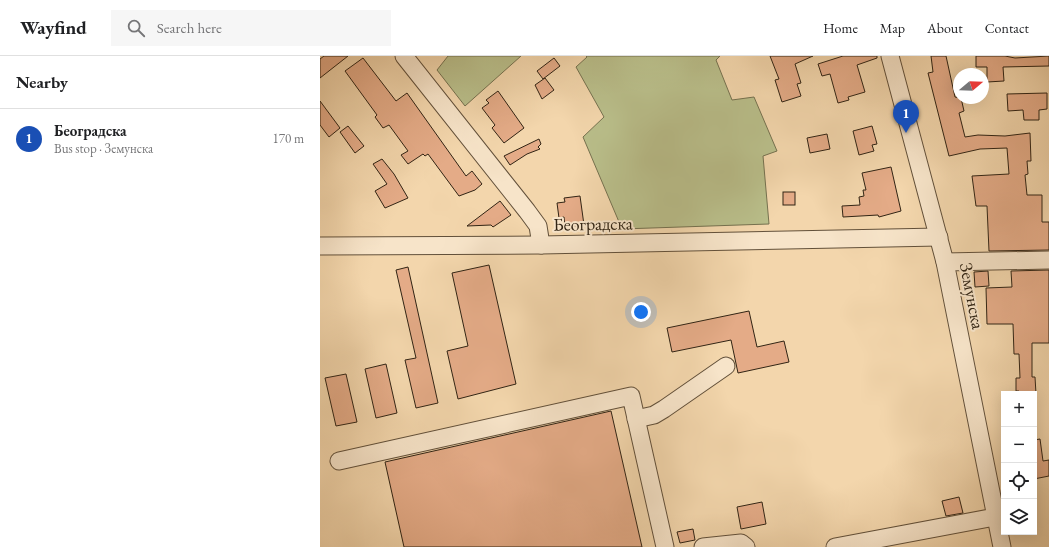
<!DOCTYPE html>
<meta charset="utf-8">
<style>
body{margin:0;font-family:"EB Garamond",serif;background:#f6f6f6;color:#202124}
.controls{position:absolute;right:12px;bottom:12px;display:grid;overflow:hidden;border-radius:0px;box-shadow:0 4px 16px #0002}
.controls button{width:36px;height:36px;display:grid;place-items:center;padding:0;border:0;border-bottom:1px solid #e0e0e0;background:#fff;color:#202124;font:20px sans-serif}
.compass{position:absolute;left:633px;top:12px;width:36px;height:36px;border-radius:50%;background:#fff;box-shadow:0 4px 16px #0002;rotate:71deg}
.you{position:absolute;left:321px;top:256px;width:14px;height:14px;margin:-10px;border:3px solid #fff;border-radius:50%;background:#1a73e8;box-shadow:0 0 0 6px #1a73e833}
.badge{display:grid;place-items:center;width:26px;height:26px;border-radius:50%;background:#8f2418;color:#fff;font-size:13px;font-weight:700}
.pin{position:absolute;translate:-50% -33px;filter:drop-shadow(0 1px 2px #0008)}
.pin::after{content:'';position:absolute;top:21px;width:14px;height:12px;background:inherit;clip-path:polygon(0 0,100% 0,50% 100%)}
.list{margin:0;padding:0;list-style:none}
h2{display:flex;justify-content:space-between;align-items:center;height:52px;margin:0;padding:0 16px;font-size:17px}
h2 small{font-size:13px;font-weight:400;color:#757577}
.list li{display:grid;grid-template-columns:26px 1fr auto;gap:12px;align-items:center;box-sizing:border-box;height:60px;padding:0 16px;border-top:1px solid #e0e0e0}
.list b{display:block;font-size:15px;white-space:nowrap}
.list p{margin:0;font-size:13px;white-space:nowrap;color:#757577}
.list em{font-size:13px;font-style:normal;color:#757577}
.icon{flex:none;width:22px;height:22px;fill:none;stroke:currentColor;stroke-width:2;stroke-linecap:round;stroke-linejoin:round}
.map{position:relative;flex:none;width:729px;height:491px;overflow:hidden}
header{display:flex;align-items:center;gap:24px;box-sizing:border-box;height:56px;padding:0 20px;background:#fff;border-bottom:1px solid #e0e0e0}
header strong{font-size:19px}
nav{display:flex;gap:22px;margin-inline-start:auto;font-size:14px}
.search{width:280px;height:36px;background:#f6f6f6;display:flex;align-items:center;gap:10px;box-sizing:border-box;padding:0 14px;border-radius:0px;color:#757577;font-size:15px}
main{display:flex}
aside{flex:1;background:#fff}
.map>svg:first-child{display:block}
</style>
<header>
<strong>Wayfind</strong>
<div class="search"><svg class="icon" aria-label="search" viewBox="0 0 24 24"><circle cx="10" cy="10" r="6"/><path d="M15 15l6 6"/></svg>Search here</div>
<nav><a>Home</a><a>Map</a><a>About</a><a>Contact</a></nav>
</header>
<main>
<aside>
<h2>Nearby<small></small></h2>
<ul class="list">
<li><span class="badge" style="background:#1a4fb4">1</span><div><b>Београдска</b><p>Bus stop · Земунска</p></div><em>170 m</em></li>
</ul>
</aside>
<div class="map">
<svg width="729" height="491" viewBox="0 0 729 491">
<rect width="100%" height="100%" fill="#f3d6ac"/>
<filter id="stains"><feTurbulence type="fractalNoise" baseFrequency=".005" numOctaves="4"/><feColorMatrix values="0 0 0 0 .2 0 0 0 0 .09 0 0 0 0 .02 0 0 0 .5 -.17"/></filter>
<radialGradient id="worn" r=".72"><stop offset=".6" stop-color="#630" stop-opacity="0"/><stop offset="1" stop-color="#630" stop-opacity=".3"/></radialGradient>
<!-- green -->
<g fill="#b9be8a" stroke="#75714f">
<path d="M128,0H201L145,50L117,14Z"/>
<path d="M266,0H400L396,4L412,44L434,41L457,95L443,100L449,168L302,173L263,81L284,61L256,11L267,1Z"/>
</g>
<!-- building -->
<g fill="#e4ab87" stroke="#312414">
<path d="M4,0H28L0,22V3Z"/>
<path d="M450,0H493L475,8L481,27L477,28L481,40L462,46L455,24L459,23Z"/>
<path d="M523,0H557V2L537,9L545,36L528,41L529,44L518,47L510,18L502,20L498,8Z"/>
<path d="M611,0H626L635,41L641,42L644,55L639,57L645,81L658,79L685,80L710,77L711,105H707L708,118L705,119L707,139H722V166H729V194L669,195L667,150H656L652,120L689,118L687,92L660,93L629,100L608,17L613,16Z"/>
<path d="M656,0H685L695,2L729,0V10L683,11L684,25L667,26V11H656Z"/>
<path d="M43,2L76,45L87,37L146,120L152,115L162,128L155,134L139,140L108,98L105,100L103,98L88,108L81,99L88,95L69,69L63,72L55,61L57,59L25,15Z"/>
<path d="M234,2L240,10L223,23L217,15Z"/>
<path d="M225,22L234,34L222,43L215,29Z"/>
<path d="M178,35L204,72L184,87L172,72L175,69L162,52L169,47L166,44Z"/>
<path d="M727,37V53L719,54V64H704L703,54L688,55L687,38Z"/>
<path d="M0,45L20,72L9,81L0,69Z"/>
<path d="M28,70L44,90L35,97L20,76Z"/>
<path d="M552,70L557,88L552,89L554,95L539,99L533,75Z"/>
<path d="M507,78L510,93L490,97L487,82Z"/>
<path d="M219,83L221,88L218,91L220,93L207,98L190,109L184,100Z"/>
<path d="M62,103L74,118L88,142L65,152L55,135L67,128L53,108Z"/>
<path d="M571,111L581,155L559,161L558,159L523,161L522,150L540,149L539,141L544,140L543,134H546L542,117Z"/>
<rect x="463" y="136" width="12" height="13"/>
<path d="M260,140L264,169L245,171L244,161L239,162L237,147L245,146L244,142Z"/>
<path d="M180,145L191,159L173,171L171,169L147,170Z"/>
<path d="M169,209L196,328L138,343L127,295L148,290L132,217Z"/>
<path d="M88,211L118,347L96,352L85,304L96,302L76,214Z"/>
<path d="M729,214V287H712V321H715L716,338H700L699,335H696V322H700L699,298H694L693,268H667L666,232L692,231L691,215Z"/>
<path d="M668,215L669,230L655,231L654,216Z"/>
<path d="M429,255L437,291L464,285L469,306L418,317L411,284L352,296L347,272Z"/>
<path d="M66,308L77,357L56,362L45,313Z"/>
<path d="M26,318L37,366L16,370L5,322Z"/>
<path d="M291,355L322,491H84L65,406Z"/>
<path d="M720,383L723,405L729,404V420L714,423V384Z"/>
<path d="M639,441L643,457L626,460L622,445Z"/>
<path d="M442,446L446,468L421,473L417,451Z"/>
<path d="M373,473L375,484L360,487L357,476Z"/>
</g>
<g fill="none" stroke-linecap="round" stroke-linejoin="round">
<!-- minor casing -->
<g stroke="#62503a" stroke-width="19">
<g id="minor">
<path d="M84,0L207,155L218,170L221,189"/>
<path d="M570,0L625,206L682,491"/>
<path d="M0,190L221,189L619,181"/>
<path d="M625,206L729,204"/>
<path d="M316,363L334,359L344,353L406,310"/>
<path d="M19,405L311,340L345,491"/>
<path d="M383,491L421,487L426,491"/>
<path d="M515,491L675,461"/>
</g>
</g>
<!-- minor -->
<use href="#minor" stroke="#f7e4c9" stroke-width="17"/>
</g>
<g text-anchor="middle" stroke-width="4" stroke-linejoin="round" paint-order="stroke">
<!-- street labels -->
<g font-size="18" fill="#312414" stroke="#f7e4c9">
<text transform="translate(273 168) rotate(-1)" y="6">Београдска</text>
<text transform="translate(652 240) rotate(79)" y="6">Земунска</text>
</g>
</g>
<rect width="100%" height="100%" filter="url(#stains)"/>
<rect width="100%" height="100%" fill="url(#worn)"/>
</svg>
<div class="controls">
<button>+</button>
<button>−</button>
<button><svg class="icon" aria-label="locate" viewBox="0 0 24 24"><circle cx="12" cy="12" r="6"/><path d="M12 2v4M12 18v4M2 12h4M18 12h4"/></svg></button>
<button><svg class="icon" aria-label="layers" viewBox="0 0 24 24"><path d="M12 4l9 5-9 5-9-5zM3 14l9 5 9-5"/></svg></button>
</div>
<svg class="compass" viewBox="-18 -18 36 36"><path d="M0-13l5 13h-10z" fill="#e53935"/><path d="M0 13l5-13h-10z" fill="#757577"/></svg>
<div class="you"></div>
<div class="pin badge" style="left:586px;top:77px;background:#1a4fb4">1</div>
</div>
</main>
